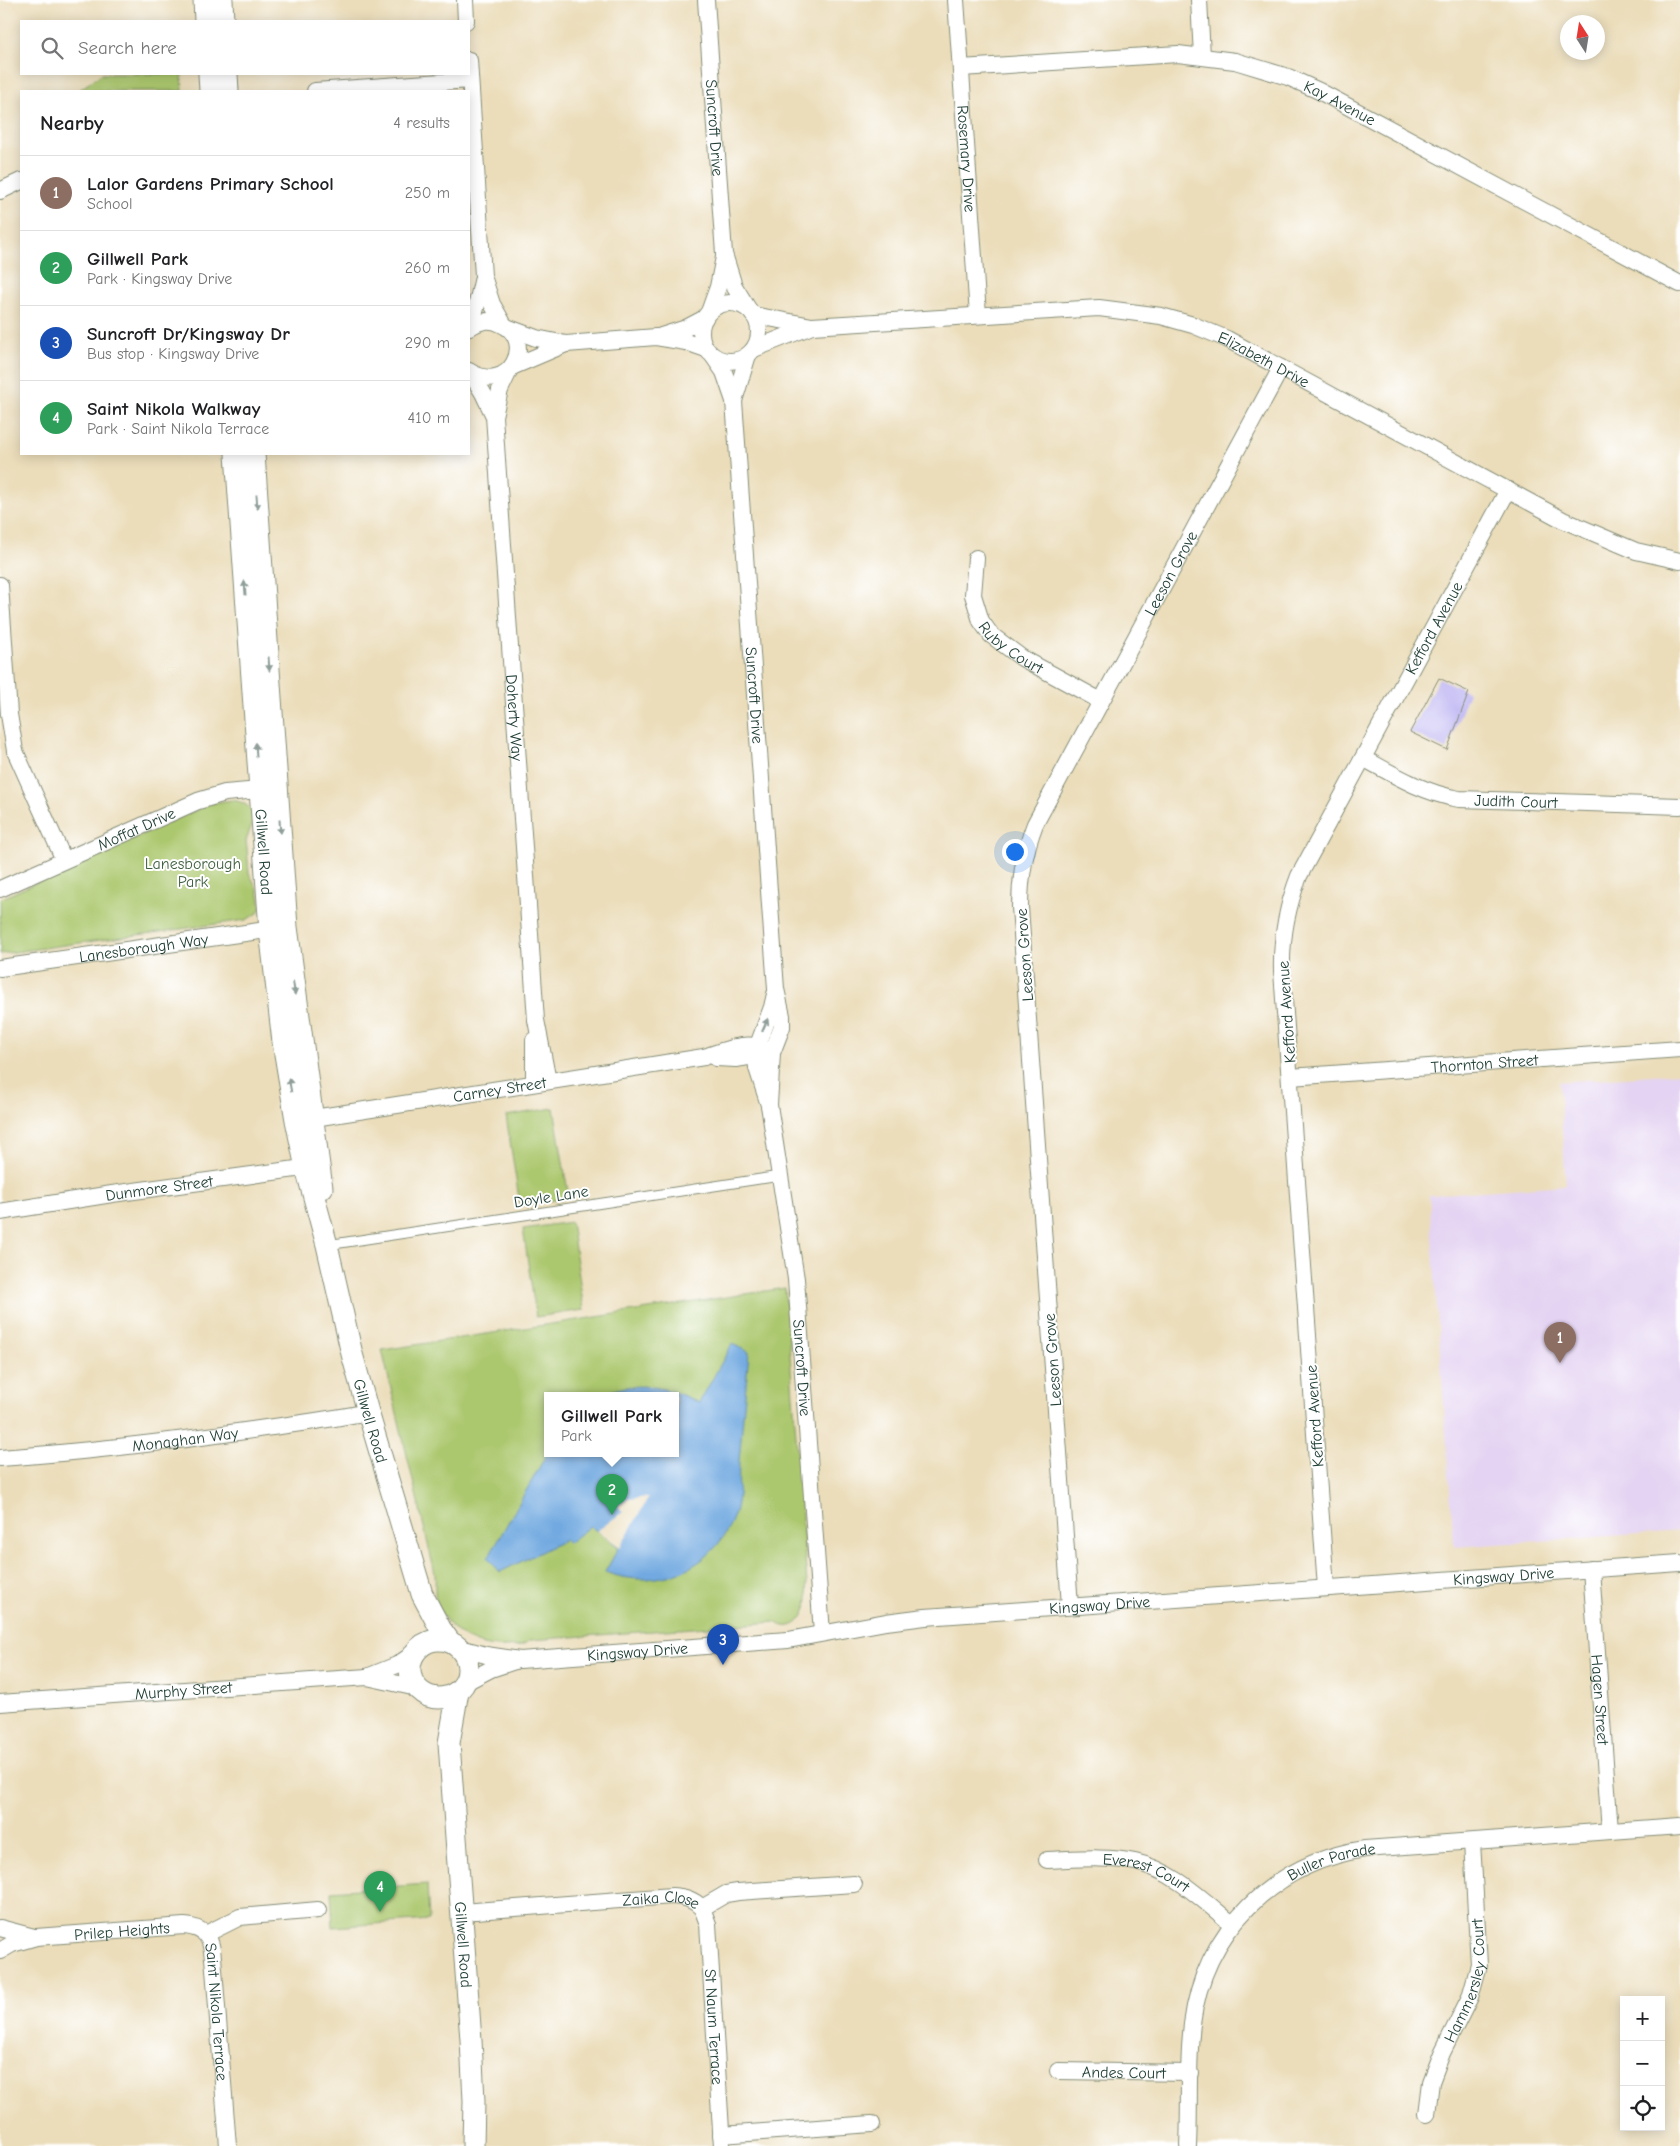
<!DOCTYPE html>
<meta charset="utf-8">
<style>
body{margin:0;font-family:"Comic Neue",sans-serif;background:#f6f6f6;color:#202124}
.controls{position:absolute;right:15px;bottom:15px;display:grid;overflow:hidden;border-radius:0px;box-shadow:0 2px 12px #0003}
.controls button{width:45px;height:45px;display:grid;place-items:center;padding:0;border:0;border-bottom:1px solid #e0e0e0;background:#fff;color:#202124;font:25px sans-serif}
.compass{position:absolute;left:1560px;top:15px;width:45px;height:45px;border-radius:50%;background:#fff;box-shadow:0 2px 12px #0003;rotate:348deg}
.you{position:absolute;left:1014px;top:851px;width:18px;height:18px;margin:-12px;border:4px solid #fff;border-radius:50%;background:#1a73e8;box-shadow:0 0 0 8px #1a73e833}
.badge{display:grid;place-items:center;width:32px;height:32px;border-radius:50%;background:#b45309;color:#fff;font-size:16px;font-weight:700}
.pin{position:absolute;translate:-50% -41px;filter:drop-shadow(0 1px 2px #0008)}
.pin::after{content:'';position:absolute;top:26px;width:18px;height:15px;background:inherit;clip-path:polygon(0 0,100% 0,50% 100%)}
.popup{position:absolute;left:544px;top:1392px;width:135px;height:65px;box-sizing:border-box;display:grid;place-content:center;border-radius:0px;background:#fff;filter:drop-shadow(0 1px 4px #0005);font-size:16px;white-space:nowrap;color:#757577}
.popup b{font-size:19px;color:#202124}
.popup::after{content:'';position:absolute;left:50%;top:100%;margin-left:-10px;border:10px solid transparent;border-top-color:#fff}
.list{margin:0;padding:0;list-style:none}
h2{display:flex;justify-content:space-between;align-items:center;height:65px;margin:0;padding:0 20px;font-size:21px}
h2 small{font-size:16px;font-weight:400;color:#757577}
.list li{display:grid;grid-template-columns:32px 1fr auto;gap:15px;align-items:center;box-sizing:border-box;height:75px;padding:0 20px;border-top:1px solid #e0e0e0}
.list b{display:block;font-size:19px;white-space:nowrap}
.list p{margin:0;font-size:16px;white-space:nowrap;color:#757577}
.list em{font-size:16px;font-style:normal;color:#757577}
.icon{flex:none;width:28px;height:28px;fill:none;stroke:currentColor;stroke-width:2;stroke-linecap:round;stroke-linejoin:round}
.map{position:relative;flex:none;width:1680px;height:2146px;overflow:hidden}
.search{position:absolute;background:#fff;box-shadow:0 2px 12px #0003;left:20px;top:20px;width:450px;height:55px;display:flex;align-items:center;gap:12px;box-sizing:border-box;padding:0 18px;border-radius:0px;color:#757577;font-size:19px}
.panel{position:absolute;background:#fff;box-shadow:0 2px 12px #0003;left:20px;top:90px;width:450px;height:365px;border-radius:0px}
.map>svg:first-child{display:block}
</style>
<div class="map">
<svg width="1680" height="2146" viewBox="0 0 1680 2146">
<rect width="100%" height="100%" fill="#fff"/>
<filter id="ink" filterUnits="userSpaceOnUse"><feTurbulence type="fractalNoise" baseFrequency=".02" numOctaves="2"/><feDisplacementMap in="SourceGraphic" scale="10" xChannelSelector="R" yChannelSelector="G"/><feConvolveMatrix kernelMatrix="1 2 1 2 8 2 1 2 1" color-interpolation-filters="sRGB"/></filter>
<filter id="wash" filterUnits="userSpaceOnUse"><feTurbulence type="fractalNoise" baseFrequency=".0096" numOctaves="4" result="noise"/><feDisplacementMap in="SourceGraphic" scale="20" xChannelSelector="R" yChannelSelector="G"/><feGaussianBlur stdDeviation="1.12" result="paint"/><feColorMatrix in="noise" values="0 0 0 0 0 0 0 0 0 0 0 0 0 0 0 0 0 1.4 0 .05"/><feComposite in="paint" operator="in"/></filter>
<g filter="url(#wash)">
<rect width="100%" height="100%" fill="#ebddba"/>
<!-- built -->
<path fill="#e4d3f2" d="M1680,1073V1531L1454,1547L1429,1195L1566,1185L1559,1082Z"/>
<!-- green -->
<g fill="#acc86e" stroke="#668251" fill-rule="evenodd">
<path d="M101,74H182L183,91H78Z"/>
<path d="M232,800C244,802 249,805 255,816L246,841L247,848L249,873L258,890L261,906L258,913L246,920L0,954V899L212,803Z"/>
<path d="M554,1108L569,1198L520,1205L506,1116Z"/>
<path d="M571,1222L584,1310L536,1317L523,1229Z"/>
<path d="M785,1288L808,1598C807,1616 794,1635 775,1622L531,1640C522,1646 517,1646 506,1647C476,1649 449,1633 438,1605C433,1594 436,1585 435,1574L382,1350ZM548,1396H676V1454H548Z"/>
<path d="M427,1884L429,1920L333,1927L331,1891Z"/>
</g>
<!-- water -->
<path fill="#71a9e0" stroke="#48738a" d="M732,1344L749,1352C746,1388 742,1425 739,1462C738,1479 740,1495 735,1512C718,1568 658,1592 605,1572L619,1547L590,1526L568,1543L565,1540L500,1572L488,1558L548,1452V1454H676V1396H599C633,1379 667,1386 699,1403Z"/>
<!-- pier -->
<path fill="#ebddba" d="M649,1497L620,1547L597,1531L623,1512L618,1506L628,1499Z"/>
<g id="blocks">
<!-- building -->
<path fill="#b8aff1" d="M1439,678L1469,692L1447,750L1410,732Z"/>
</g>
</g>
<g filter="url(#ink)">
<use href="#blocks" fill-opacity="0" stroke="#858d77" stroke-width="1"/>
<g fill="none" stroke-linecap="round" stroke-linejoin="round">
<!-- service casing -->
<g stroke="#858d77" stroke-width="11">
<path id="service" d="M327,1245L780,1176"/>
</g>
<!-- minor casing -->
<g stroke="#858d77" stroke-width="18">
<g id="minor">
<path d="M465,0L466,21"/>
<path id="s1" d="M706,0L724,254L734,286L749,310"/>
<path id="s2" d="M956,0L978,315"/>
<path d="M1199,0L1202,56"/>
<path d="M469,60L483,276L492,304L504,325"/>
<path id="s3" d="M961,68L1178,54L1235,61L1288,77L1319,91L1680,284"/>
<path d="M315,91L470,80"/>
<path d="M0,191L21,181"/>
<circle cx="730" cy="332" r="29"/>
<path d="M709,312L718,287L724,257"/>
<path id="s4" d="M753,315L812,326L1099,308L1161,316L1193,325L1227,339L1563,520L1636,551L1680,561"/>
<path d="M469,328C479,321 489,318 501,324C537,339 510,397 469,371"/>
<path d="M469,328L476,308L483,277"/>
<path d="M509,328L536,338L566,344L656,337L686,342L706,349"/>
<path d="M661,336L686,328L705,318"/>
<path d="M754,349L812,326"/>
<path id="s5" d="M713,356L724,372L734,401L776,989L782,1016V1027L772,1053L769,1105"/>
<path d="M512,367L566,344"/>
<path id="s6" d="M509,371L500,390L494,416L536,1020L548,1081"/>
<path d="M470,372L483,393L494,416"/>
<path d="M734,401L748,355"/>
<path id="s7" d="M976,558L973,595L981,621L991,635L1022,658L1101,701"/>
<path d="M0,585L9,714L15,751L64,860"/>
<path id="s8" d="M1363,758C1394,775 1424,793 1459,799L1680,806"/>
<path id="s9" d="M0,889L198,801L225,793L270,789"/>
<path id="s10" d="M0,968L280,928"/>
<path id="s11" d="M775,994L772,1007L758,1045L756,1057L757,1068L769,1105L796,1279L822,1633"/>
<path d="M716,1058L736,1059L766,1054"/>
<path id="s12" d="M1290,1077L1680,1049"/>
<path d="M534,1083V1040"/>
<path id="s13" d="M301,1120L704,1057C723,1051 748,1039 766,1050"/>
<path id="s14" d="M0,1212L112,1194L318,1166"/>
<path id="s15" d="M0,1458C85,1452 168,1442 252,1430C291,1424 330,1420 368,1412"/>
<path id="s16" d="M1591,1569L1610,1831"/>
<path id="s17" d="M1326,1588L1282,971C1281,937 1287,907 1299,876L1508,490"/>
<path id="s18" d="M1070,1606L1020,907C1020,877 1024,852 1035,824L1281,368"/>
<path id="s19" d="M460,1648L486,1655L520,1660L788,1640L886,1622L925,1617L1680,1563"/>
<path d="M367,1677L397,1665L413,1654"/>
<path d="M466,1682L491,1669L515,1661"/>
<path id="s20" d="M0,1703L367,1677L417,1688"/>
<path id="s21" d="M1047,1860C1076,1859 1106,1856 1135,1862C1173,1870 1204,1901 1232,1924"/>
<path id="s22" d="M702,1908L708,1924L722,2146"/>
<path id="s23" d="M462,1912L672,1896C685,1897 693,1899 702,1908L726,1894L738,1892L854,1884"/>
<path d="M0,1928L34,1937"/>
<path d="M206,1934L240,1917L318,1910"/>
<path id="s24" d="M0,1951L12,1944L36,1937L184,1926C212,1928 212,1945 214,1969L228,2146"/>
<path id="s25" d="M1058,2071L1190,2073"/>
<path id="s26" d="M1427,2114L1431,2082L1442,2053L1470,1997L1479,1965L1472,1842"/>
<path d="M721,2135L872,2124"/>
<path id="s27" d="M1188,2146C1190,2106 1187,2064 1192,2024C1204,1931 1273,1863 1365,1849L1680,1826"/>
</g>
</g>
<!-- tertiary casing -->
<g stroke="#858d77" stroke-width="23">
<g id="tertiary">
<path d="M204,0L205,21"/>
<path d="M222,0L223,21"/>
<path d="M209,74L210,91"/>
<path d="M227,74L228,91"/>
<path id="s28" d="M236,454L270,930L283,1042L296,1120L306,1168L327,1245L352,1354L368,1412L422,1594L440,1628L450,1642"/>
<path d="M254,454L287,927L322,1188"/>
<circle cx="439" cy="1669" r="29"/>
<path id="s29" d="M458,1691L449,1743L471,2040L474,2101L473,2146"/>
</g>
</g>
<!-- service -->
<use href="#service" stroke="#fff" stroke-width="9"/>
<!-- minor -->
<use href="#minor" stroke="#fff" stroke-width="16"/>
<!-- tertiary -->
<use href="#tertiary" stroke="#fff" stroke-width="21"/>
</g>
<!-- one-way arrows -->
<defs><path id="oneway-solid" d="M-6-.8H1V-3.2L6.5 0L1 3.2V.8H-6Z" transform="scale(1.25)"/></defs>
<g fill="#8f9e9a">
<use href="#oneway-solid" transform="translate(257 502) rotate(86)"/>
<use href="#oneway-solid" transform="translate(245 588) rotate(-94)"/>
<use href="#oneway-solid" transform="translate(269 664) rotate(86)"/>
<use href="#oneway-solid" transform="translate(256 750) rotate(-94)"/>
<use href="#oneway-solid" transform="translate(280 827) rotate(86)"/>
<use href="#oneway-solid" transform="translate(294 988) rotate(82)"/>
<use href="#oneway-solid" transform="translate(765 1025) rotate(-66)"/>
<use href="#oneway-solid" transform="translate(290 1085) rotate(-100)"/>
</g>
</g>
<g text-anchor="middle" stroke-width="4" stroke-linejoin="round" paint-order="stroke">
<!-- street labels -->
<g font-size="16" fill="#1f3d34" stroke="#fff">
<text dy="6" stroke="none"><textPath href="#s3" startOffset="388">Kay Avenue</textPath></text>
<text dy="6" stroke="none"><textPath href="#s1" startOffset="128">Suncroft Drive</textPath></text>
<text dy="6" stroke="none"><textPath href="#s2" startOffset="159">Rosemary Drive</textPath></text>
<text dy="6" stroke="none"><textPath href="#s4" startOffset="522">Elizabeth Drive</textPath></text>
<text dy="6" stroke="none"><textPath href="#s18" startOffset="1071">Leeson Grove</textPath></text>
<text dy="6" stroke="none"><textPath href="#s17" startOffset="998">Kefford Avenue</textPath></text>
<text dy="6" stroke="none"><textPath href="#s7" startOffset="105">Ruby Court</textPath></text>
<text dy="6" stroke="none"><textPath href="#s5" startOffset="345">Suncroft Drive</textPath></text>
<text dy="6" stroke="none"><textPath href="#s6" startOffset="350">Doherty Way</textPath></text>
<text dy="6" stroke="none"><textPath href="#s8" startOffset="162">Judith Court</textPath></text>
<text dy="6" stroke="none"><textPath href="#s9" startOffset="149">Moffat Drive</textPath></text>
<text dy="6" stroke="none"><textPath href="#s28" startOffset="399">Gillwell Road</textPath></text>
<text dy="6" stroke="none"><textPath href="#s10" startOffset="145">Lanesborough Way</textPath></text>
<text transform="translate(1024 955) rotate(-94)" y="6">Leeson Grove</text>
<text transform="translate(1286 1012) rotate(-94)" y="6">Kefford Avenue</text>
<text dy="6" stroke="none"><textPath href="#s12" startOffset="195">Thornton Street</textPath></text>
<text dy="6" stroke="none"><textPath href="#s13" startOffset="201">Carney Street</textPath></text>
<text dy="6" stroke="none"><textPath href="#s14" startOffset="161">Dunmore Street</textPath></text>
<text transform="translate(551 1196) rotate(-9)" y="6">Doyle Lane</text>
<text transform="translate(1052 1360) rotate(-94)" y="6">Leeson Grove</text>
<text dy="6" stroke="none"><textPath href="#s11" startOffset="381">Suncroft Drive</textPath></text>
<text transform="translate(1314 1416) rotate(-94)" y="6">Kefford Avenue</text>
<text dy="6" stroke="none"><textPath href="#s28" startOffset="979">Gillwell Road</textPath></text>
<text dy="6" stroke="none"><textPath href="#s15" startOffset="186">Monaghan Way</textPath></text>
<text dy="6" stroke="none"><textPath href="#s19" startOffset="1049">Kingsway Drive</textPath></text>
<text dy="6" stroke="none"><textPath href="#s19" startOffset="644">Kingsway Drive</textPath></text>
<text dy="6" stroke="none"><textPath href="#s19" startOffset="179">Kingsway Drive</textPath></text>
<text dy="6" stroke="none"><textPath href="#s20" startOffset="184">Murphy Street</textPath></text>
<text dy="6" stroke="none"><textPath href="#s16" startOffset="131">Hagen Street</textPath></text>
<text dy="6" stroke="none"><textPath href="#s27" startOffset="351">Buller Parade</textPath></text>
<text dy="6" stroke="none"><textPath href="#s21" startOffset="102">Everest Court</textPath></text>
<text dy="6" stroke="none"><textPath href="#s23" startOffset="200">Zaika Close</textPath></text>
<text dy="6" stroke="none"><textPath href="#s24" startOffset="125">Prilep Heights</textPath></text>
<text dy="6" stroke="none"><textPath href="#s29" startOffset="255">Gillwell Road</textPath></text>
<text dy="6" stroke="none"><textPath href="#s26" startOffset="141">Hammersley Court</textPath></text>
<text dy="6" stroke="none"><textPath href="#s24" startOffset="290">Saint Nikola Terrace</textPath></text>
<text dy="6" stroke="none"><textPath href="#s22" startOffset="120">St Naum Terrace</textPath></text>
<text dy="6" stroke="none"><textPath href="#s25" startOffset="66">Andes Court</textPath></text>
</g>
<!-- park labels -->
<g font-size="16" fill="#426042" stroke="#fff">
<text x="193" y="869">Lanesborough<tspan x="193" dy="18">Park</tspan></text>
</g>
</g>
</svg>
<div class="controls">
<button>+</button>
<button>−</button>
<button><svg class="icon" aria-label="locate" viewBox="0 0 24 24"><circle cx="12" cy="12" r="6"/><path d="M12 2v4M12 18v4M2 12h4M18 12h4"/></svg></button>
</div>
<svg class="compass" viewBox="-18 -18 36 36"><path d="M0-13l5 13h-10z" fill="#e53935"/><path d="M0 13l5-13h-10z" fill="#757577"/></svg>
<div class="you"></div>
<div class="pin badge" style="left:1560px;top:1363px;background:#8d6e63">1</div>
<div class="pin badge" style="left:612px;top:1515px;background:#2e9e5b">2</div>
<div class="popup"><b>Gillwell Park</b>Park</div>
<div class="pin badge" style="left:723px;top:1665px;background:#1a4fb4">3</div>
<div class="pin badge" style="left:380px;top:1912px;background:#2e9e5b">4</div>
<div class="search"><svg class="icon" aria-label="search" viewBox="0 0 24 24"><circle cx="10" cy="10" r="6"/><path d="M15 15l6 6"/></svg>Search here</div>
<section class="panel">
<h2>Nearby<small>4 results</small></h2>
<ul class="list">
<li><span class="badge" style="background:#8d6e63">1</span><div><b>Lalor Gardens Primary School</b><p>School</p></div><em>250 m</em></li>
<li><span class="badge" style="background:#2e9e5b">2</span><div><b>Gillwell Park</b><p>Park · Kingsway Drive</p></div><em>260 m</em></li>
<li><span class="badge" style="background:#1a4fb4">3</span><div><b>Suncroft Dr/Kingsway Dr</b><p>Bus stop · Kingsway Drive</p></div><em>290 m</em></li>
<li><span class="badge" style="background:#2e9e5b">4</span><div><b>Saint Nikola Walkway</b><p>Park · Saint Nikola Terrace</p></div><em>410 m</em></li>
</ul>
</section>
</div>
